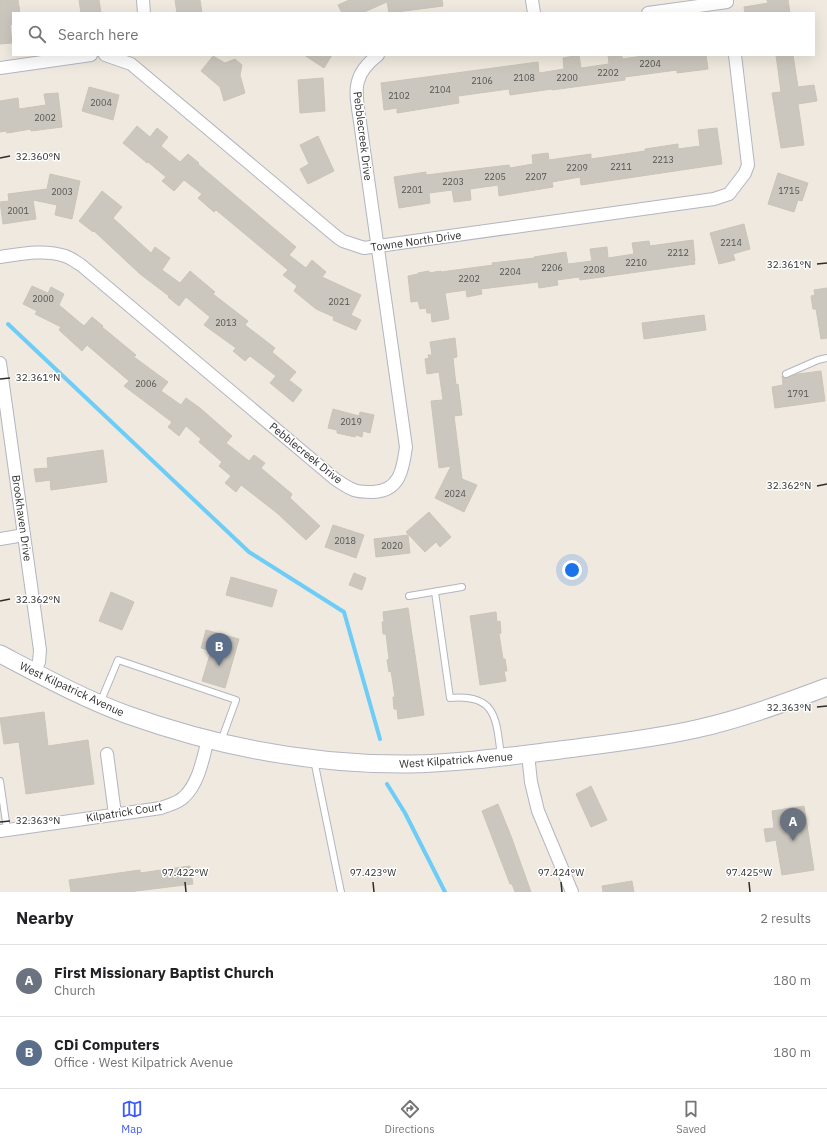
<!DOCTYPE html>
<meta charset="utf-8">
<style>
body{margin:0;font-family:"IBM Plex Sans",sans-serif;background:#f6f6f6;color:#202124}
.you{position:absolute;left:572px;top:570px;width:14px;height:14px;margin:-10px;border:3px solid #fff;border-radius:50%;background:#1a73e8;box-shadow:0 0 0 6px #1a73e833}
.badge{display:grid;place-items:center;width:26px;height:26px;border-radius:50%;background:#3d5aff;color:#fff;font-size:13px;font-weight:700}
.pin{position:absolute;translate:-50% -33px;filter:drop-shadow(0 1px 2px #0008)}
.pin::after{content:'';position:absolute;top:21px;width:14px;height:12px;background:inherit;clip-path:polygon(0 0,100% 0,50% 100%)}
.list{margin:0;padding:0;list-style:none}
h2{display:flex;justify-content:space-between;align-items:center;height:52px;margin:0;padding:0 16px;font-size:17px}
h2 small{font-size:13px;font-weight:400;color:#757577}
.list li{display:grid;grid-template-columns:26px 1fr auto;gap:12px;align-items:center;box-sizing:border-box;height:72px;padding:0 16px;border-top:1px solid #e0e0e0}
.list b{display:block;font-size:15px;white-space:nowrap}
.list p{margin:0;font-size:13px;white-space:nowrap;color:#757577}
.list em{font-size:13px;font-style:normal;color:#757577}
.icon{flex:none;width:22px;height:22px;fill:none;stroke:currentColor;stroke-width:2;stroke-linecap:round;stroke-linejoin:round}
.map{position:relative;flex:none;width:827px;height:892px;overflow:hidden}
.search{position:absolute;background:#fff;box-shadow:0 4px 16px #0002;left:12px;right:12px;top:12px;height:44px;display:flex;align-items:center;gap:10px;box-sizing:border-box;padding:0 14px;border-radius:0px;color:#757577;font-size:15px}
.sheet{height:196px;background:#fff}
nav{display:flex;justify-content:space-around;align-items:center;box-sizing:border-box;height:56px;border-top:1px solid #e0e0e0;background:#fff;font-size:11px;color:#757577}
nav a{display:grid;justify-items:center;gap:2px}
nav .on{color:#3d5aff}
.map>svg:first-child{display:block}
</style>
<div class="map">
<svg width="827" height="892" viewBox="0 0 827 892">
<rect width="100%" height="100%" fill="#efe9df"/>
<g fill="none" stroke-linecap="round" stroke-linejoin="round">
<!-- stream -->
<g stroke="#6dcdf6" stroke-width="4">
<path d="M8,324L249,552L344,612L380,739"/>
<path d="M387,784L405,813L445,892"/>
</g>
</g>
<!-- building -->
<g fill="#cbc7be" stroke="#cbc5b8">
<path d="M0,0H18L20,13H13V24L10,25L12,43L0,44Z"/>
<path d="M79,0H99L101,13H81Z"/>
<path d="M175,0H200L202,13H177Z"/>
<path d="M349,0H442L443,6L389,13L387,2L362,13H342L338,5Z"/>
<path d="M767,0H788L790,13H745L744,7L768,3Z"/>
<path d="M304,55H332L324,68Z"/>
<path d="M579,55L581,68L609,64L608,55H622V59L650,55H706L708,69L677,73V70L625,77V80L552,90V89L510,95L509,89L458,96L459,103L397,113V108L384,110L381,83L538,62L539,73L564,69L563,58Z"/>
<path d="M776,55H793L798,87L814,85L817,101L798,104L804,145L781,148L772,93L781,92Z"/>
<path d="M213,56L225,63L235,59L242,65L240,75L245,93L224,101L220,87L201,71Z"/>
<path d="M323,78L325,111L300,113L298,80Z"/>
<path d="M89,87L119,95L113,120L82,111Z"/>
<path d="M58,93L62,127L31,131V129L7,133L6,131L0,132V101L18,98L19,109L46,105L44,94Z"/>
<path d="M137,126L150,137L157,128L168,137L161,146L180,162L188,154L199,163L198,164L296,247L289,255L306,268L312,260L326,272L322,277L361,295L351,315L361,320L356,330L333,320L334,317L316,309L294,291L297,286L283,275L288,270L216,210L214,212L198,198L202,194L184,180L174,191L162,181L166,177L148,162L147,163L123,143Z"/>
<path d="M717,128L722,164L581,185L580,177L552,182L553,187L499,196L498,185L470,189L471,200L454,202L452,190L429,193L430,203L399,208L394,177L426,172V175L509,165L510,168L533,164L532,155L548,153L549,160L591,154V159L645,151V149L678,144V149L700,146L698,130Z"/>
<path d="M318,136L334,171L308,184L300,169L309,164L300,145Z"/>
<path d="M778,173L808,183L802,201L798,200L794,212L768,204Z"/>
<path d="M50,174L80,181L72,219L55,215L57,205L33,200L36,219L3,224L0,202L9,201L8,194L47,189Z"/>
<path d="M102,191L122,207L113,218L151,253L155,247L170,258L162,270L180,283L190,271L215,292L213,294L248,321L245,325L275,348L272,352L296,372L289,380L302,390L293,402L270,383L276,376L250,356L245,361L233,351L236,348L204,325L210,317L186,297L179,306L168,297L169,296L140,274L94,231L93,232L79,221Z"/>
<path d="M744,224L750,249L733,254L735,260L719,264L710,233Z"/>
<path d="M693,240L695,261H694L695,264L580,280L579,277L557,280L558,285L539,288L538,282L481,289L482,294L467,297L466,290L445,293L449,319L432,322L431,313H427L426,308L420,309L418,301L411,302L408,276L418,274V273L429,271V273L441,271V272L493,265L492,263L534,258V257L566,252L568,264L592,261L590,249L607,247L608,258L634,254L632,243L649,241L650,246Z"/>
<path d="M32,286L48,293L51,287L64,294L59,305L84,326L92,317L103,326L102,327L136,355L134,357L168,382L161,391L181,405L186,398L200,408L232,436L226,443L249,461L254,455L265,463L261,468L292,494L290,498L320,526L306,540L277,513L241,485L236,492L225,483L231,476L219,466L222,462L199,442L201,439L186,426L179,436L168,427L172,422L124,386L129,381L87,345L82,351L59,330L61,327L35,314L37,311L23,304Z"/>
<path d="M827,288V338L821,339L816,309H813L811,296L815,295L814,290Z"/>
<path d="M704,315L706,330L644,339L642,323Z"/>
<path d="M455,338L457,357L453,358L456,385L458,384L462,415L454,416L462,479L477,485L464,512L435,498L451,466L439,468L431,401L443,400L439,372L427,374L425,359L429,358L428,355H432L430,342Z"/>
<path d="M821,371L825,401L775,408L772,387L783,385L782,376L786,378L798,374Z"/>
<path d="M333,409L359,416L360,412L374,415L370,433L363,431L362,437L356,435L355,437L337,433V430L328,428Z"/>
<path d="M103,450L107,482L51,490L50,480L36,482L34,469L48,468L47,458Z"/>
<path d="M429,512L451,537L440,547L436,542L425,552L406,532Z"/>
<path d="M333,525L364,535L356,558L325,547Z"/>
<path d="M408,535L410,553L376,557L374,539Z"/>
<path d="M354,573L366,578L362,590L349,585Z"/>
<path d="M231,577L277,590L272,607L226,595Z"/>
<path d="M111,592L134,602L122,630L99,621Z"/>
<path d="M408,608L424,715L398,719L397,709H394L393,697H395L391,671L389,672L387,660L389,659L386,634H383L382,622H384L383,612Z"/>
<path d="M496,612L497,622L500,621L501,633L499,634L503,659H505L507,671H504L506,681L480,685L470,616Z"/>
<path d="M206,630L239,639L225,688L202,681L211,651L201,648Z"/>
<path d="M44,712L48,746L88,740L94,784L26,794L19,742L4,744L0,718Z"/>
<path d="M591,786L607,820L591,827L576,794Z"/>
<path d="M498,804L511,836L531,892H515L512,884H510L482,811Z"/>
<path d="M804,806L814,870L782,875L776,840L766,842L764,829L774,828L772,811Z"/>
<path d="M190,866L193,884L128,892H71L69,880L140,870V873Z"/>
<path d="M632,881L634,892H603L602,886Z"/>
</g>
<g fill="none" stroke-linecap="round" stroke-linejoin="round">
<!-- lane casing -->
<g stroke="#b3b5c1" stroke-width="8">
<g id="lane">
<path d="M786,374L818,360L827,358"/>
<path d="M435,592L450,698C497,694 496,719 501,756"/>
<path d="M409,596L462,587"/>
<path d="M100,703L118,660L236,700L221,741"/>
<path d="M314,760L341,892"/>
<path d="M0,781L7,829"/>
</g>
</g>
<!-- street casing -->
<g stroke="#b3b5c1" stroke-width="14">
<g id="street">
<path d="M143,0L144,13"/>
<path d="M532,0L534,13"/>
<path d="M648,13L727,2"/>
<path d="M105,55L131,64L337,237L343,241L364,248L714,199L729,194L745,173L748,165L735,55"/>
<path d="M0,68L91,55"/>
<path d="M0,257C21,254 44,249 65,256C71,258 76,262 81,265L335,479C341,483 348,488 354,490C359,492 367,492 373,492C400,491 403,469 406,447L361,129C357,96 348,78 378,55"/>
<path d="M0,363L40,650L39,662L34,672"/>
<path d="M0,539L24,535"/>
<path d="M107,754L115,814"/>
<path d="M528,754L531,782L538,811L572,892"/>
<path d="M0,831L161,808C169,805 178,803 184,797C199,783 203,758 208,739"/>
</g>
</g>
<!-- secondary casing -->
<g stroke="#b3b5c1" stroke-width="19">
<path id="secondary" d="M0,654C42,676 84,699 128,715C218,747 315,765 411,764C461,763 511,756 560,750C606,744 652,739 696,729C741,719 784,703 827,687"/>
</g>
<!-- lane -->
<use href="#lane" stroke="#fff" stroke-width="6"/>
<!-- street -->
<use href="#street" stroke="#fff" stroke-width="12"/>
<!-- secondary -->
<use href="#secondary" stroke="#fff" stroke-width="17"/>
</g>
<!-- ticks -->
<path fill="none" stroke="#2d2d2d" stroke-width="1.5" d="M0,158L10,156M817,264L827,263M0,379L10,378M817,486L827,484M0,601L10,599M817,707L827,706M0,822L10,821M185,882L186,892M373,882L374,892M561,882L562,892M749,882L750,892"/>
<g text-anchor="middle" stroke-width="3" stroke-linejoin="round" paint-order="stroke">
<!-- number labels -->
<g font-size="9" fill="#545451">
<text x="650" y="67">2204</text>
<text x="608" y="76">2202</text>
<text x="524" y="81">2108</text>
<text x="567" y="81">2200</text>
<text x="482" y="84">2106</text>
<text x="440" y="93">2104</text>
<text x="399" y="99">2102</text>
<text x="101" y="106">2004</text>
<text x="45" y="121">2002</text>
<text x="663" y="163">2213</text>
<text x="621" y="170">2211</text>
<text x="577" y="171">2209</text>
<text x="495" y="180">2205</text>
<text x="536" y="180">2207</text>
<text x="453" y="185">2203</text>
<text x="412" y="193">2201</text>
<text x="789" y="194">1715</text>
<text x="62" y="195">2003</text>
<text x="18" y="214">2001</text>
<text x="731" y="246">2214</text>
<text x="678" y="256">2212</text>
<text x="636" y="266">2210</text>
<text x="552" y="271">2206</text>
<text x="594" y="273">2208</text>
<text x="510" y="275">2204</text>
<text x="469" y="282">2202</text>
<text x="43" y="302">2000</text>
<text x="339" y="305">2021</text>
<text x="226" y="326">2013</text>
<text x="146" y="387">2006</text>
<text x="798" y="397">1791</text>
<text x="351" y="425">2019</text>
<text x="455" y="497">2024</text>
<text x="345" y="544">2018</text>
<text x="392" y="549">2020</text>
</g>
<!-- street labels -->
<g font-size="11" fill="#2d2d2d" stroke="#fff">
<text transform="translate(363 136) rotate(83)" y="4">Pebblecreek Drive</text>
<text transform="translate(416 241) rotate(-8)" y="4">Towne North Drive</text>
<text transform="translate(306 453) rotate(39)" y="4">Pebblecreek Drive</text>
<text transform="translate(22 518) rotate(82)" y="4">Brookhaven Drive</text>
<text transform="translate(72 689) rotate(25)" y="4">West Kilpatrick Avenue</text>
<text transform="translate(456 760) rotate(-4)" y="4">West Kilpatrick Avenue</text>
<text transform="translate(124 812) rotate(-9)" y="4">Kilpatrick Court</text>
</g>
</g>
<g font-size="10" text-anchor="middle" fill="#2d2d2d" stroke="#fff" stroke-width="3" stroke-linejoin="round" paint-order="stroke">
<text x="38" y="160">32.360°N</text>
<text x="789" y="268">32.361°N</text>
<text x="38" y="381">32.361°N</text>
<text x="789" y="489">32.362°N</text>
<text x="38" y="603">32.362°N</text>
<text x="789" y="711">32.363°N</text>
<text x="38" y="824">32.363°N</text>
<text x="185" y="876">97.422°W</text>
<text x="373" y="876">97.423°W</text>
<text x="561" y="876">97.424°W</text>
<text x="749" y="876">97.425°W</text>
</g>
</svg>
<div class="you"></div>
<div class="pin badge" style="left:793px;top:841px;background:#6b7280">A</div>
<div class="pin badge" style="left:219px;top:666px;background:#5c6f8a">B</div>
<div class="search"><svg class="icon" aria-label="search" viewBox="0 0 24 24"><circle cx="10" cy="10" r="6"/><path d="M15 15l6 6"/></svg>Search here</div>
</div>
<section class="sheet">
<h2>Nearby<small>2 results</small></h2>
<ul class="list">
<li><span class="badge" style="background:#6b7280">A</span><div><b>First Missionary Baptist Church</b><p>Church</p></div><em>180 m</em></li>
<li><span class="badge" style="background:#5c6f8a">B</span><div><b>CDi Computers</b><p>Office · West Kilpatrick Avenue</p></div><em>180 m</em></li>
</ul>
</section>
<nav>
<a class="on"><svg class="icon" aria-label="map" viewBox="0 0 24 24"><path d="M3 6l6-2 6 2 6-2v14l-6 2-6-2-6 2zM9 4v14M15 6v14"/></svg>Map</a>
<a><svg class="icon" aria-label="directions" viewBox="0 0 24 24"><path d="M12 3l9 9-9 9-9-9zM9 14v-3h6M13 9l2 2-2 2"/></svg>Directions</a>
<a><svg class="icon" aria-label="saved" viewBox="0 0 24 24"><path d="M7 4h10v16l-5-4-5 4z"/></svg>Saved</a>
</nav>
